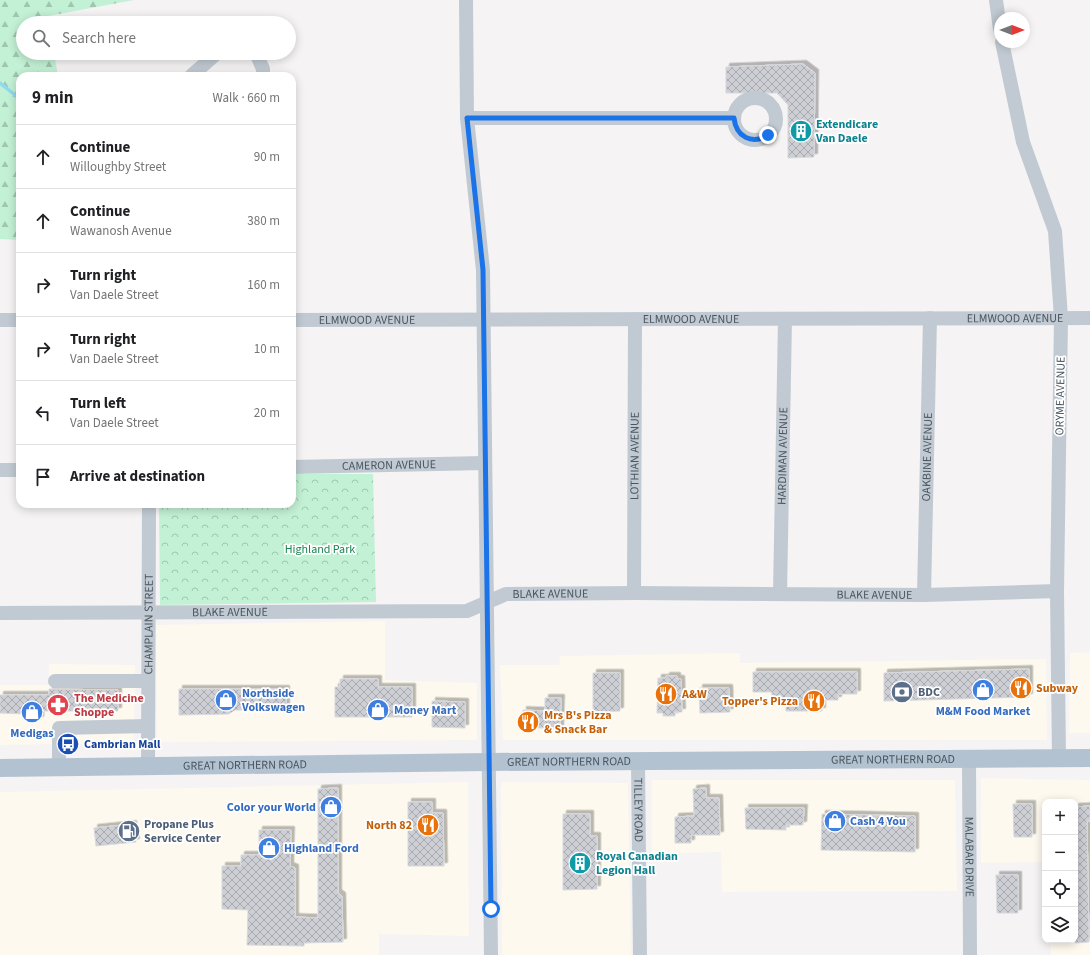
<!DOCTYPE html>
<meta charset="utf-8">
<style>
body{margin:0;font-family:"Source Sans 3",sans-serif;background:#f6f6f6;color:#202124}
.controls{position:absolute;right:12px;bottom:12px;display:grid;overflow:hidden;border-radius:8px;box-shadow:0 2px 10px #0003}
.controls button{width:36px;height:36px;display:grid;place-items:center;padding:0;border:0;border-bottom:1px solid #e0e0e0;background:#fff;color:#202124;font:20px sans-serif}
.compass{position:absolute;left:994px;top:12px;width:36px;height:36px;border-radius:50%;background:#fff;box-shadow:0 2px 10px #0003;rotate:90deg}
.stop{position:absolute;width:12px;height:12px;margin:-9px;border:3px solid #1a73e8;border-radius:50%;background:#fff}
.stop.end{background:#1a73e8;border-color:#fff;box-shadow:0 1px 4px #0008}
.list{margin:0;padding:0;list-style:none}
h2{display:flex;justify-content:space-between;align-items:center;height:52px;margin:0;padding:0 16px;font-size:17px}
h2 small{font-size:13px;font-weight:400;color:#757577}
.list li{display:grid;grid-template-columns:26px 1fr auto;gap:12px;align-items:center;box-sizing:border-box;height:64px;padding:0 16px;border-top:1px solid #e0e0e0}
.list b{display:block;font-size:15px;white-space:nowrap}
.list p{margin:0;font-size:13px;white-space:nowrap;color:#757577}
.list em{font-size:13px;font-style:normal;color:#757577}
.icon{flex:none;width:22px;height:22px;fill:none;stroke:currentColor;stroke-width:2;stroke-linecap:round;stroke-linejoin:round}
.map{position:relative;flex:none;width:1090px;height:955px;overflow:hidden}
.search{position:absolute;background:#fff;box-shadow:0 2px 10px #0003;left:16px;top:16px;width:280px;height:44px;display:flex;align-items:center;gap:10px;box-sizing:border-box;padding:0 14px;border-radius:22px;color:#757577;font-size:15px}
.panel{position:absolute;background:#fff;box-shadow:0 2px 10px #0003;left:16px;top:72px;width:280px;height:436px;border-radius:12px}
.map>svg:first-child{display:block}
</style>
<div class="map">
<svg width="1090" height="955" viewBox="0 0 1090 955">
<defs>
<pattern id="forest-firs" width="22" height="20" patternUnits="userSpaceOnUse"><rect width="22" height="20" fill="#c3f1d5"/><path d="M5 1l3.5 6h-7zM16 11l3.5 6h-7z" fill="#a0c6b0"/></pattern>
<pattern id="park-crowns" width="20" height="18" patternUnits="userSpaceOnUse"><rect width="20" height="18" fill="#c3f1d5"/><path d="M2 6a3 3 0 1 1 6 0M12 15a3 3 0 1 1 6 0" fill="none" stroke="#a0c6b0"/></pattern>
<pattern id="building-cross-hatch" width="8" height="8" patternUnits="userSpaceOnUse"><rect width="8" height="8" fill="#cdcfd5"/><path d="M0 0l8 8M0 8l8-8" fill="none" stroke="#a8abb0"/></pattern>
<filter id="shadow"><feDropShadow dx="3.5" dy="-3.5" stdDeviation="0" flood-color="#0004"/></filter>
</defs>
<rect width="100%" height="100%" fill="#f5f3f3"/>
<!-- commercial -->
<g fill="#fdf9ef">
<path d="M385,621V680L477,683V740L157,742L156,625Z"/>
<path d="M1090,652V733H1069L1070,653Z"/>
<path d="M740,653V663L1046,659L1047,740H503L500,665H559L560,656Z"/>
<path d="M49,664L135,665L134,743L0,745V685H49Z"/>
<path d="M981,778L1090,780V955H1051L1050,940H1075V802H1045V862L981,863Z"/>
<path d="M652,780H955L957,891L722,892L721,852L652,854Z"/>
<path d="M468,782L469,936L379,934V955H0V792Z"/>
<path d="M501,782L628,783L631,955H502Z"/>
</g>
<!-- forest -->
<path fill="url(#forest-firs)" d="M0,0H134L48,16L49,23H23V53H54L58,76H20V240L0,239Z"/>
<!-- park -->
<path fill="url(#park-crowns)" d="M292,474H373L376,602L160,605L159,504H292Z"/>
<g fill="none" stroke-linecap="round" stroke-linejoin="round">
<!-- stream -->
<path stroke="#90daee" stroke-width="3.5" d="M0,83L15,95L20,101"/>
</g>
<!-- building -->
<g fill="url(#building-cross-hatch)" stroke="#d7d9de" filter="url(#shadow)">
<path d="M803,64L815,73L814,157L788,158V105L777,93H726V67Z"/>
<path d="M1029,669V697L884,701V673Z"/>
<path d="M753,672H857V694H838V700H822V711H786V702H771L772,692H753Z"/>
<path d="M593,673H620V711L593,712Z"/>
<path d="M666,676H677V679H681L682,712H675V716H663V713H657L658,678H666Z"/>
<path d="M340,679H378V687H412V717H335V687H340Z"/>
<path d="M699,688H729L730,712L700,713Z"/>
<path d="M49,689L118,690V711H41L40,720H26V714L0,713V695H49Z"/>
<path d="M179,689H286V710H235L229,714L179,715Z"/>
<path d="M545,698H561L560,729L523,727V710L545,711Z"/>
<path d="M432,701L465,702V728L432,727Z"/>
<path d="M338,788V893L342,896L343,942L304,943V946L247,945L248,910L222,909V866H241V855H259V830H291L290,866L295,868V917L318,918V789Z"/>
<path d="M706,788V798H719L720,835H691V843H675V817L694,816L693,789Z"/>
<path d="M408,802H432V813H443L444,866H408Z"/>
<path d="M1013,804H1032V837H1014Z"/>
<path d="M1090,806V821H1087L1089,942L1075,943V807Z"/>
<path d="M745,808H804L803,825H786V830L746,829Z"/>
<path d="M563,814H590V836H597V889L563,890Z"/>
<path d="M822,814L915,816V852L821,850Z"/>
<path d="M133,824L136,842L96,846L94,828Z"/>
<path d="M996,875H1018V913H997Z"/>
</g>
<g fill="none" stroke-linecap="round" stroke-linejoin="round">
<!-- minor -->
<g stroke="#c1cad2" stroke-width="14">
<path d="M466,0L467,118L483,270L491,955"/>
<path d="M996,0L1000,29"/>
<path d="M1002,42L1023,142L1055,231L1061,318L1057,591L1059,759"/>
<path d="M256,53L263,69V76"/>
<path d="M191,76L217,53"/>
<circle cx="755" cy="119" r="21"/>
<path d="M467,118H734"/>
<path d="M0,320H20"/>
<path id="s1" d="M292,320L1090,318"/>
<path id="s2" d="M292,467L485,463"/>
<path d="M0,470H20"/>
<path id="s3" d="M634,593L635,319"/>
<path id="s4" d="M780,594L785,319"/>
<path id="s5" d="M924,595L930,318"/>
<path id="s6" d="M0,613L467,611L506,594L634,593L924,595L1057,591"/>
<path d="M55,681H148"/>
<path id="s7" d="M969,760L970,955"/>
<path id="s8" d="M638,762L640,955"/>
<path d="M59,767V728L148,726"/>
<path id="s9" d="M148,767L149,504"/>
</g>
<!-- major -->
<path stroke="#b3c2d1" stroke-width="18" id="s10" d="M0,768L490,762L1090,758"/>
</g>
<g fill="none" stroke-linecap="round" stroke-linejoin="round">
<!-- route -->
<path stroke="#1a73e8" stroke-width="5" d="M491,909L483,270L467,118H734C736,137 752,145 768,135"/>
</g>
<!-- icons -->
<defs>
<g id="building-disc" transform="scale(1.15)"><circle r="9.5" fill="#0f9aa8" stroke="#fff"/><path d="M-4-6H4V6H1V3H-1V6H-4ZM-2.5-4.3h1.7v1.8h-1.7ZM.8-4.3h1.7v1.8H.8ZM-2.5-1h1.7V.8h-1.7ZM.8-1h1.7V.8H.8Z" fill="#fff"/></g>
<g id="restaurant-disc" transform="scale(1.15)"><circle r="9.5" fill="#e8710a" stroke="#fff"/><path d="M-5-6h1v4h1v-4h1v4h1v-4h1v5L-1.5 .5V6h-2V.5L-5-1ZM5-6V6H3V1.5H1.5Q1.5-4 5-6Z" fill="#fff"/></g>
<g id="shop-disc" transform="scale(1.15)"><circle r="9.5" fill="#3f7fe0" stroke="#fff"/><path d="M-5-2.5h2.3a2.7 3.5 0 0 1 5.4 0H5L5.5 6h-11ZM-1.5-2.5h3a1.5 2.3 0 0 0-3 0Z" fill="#fff"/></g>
<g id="bank-disc" transform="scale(1.15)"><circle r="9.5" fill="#5c6f8a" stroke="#fff"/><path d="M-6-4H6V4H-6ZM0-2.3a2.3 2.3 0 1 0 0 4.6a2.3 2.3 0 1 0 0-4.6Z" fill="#fff"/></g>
<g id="pharmacy-disc" transform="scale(1.15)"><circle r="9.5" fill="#e0444e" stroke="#fff"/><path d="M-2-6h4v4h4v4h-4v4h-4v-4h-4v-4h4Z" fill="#fff"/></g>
<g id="bus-disc" transform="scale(1.15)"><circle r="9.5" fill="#1a4fb4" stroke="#fff"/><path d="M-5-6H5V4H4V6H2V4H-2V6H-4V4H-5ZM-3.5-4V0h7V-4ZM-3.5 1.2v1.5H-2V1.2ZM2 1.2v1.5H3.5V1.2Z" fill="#fff"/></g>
<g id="fuel-disc" transform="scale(1.15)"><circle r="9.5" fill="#5c6f8a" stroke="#fff"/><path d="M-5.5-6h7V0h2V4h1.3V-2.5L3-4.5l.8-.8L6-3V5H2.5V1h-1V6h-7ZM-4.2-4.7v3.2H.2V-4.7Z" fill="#fff"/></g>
</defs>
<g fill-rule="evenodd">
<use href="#building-disc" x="801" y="131"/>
<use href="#restaurant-disc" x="1021" y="688"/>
<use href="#shop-disc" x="983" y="690"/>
<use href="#bank-disc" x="902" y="692"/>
<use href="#restaurant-disc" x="666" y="694"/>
<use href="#shop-disc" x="226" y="700"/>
<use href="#restaurant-disc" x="814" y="701"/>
<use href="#pharmacy-disc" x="58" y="705"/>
<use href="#shop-disc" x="378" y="710"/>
<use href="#shop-disc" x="32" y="712"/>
<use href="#restaurant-disc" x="528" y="722"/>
<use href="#bus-disc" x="68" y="744"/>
<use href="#shop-disc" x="331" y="807"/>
<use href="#shop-disc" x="835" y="821"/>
<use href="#restaurant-disc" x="428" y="825"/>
<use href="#fuel-disc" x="129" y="831"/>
<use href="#shop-disc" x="269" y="848"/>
<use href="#building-disc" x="580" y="863"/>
</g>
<g text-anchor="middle" stroke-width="3.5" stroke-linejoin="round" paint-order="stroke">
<!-- culture labels -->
<g font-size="12" font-weight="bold" fill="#0d838f" stroke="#fff" text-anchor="start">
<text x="816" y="128">Extendicare<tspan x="816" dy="14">Van Daele</tspan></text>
<text x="596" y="860">Royal Canadian<tspan x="596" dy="14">Legion Hall</tspan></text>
</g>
<!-- street labels -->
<g font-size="12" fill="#4a5661" stroke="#fff">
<text dy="4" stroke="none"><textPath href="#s1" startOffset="723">ELMWOOD AVENUE</textPath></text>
<text dy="4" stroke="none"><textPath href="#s1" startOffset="399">ELMWOOD AVENUE</textPath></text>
<text dy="4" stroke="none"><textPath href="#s1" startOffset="75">ELMWOOD AVENUE</textPath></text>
<text transform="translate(1060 396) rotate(-89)" y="4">ORYME AVENUE</text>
<text dy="4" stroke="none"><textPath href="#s3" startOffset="137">LOTHIAN AVENUE</textPath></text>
<text dy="4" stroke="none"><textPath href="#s4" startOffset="138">HARDIMAN AVENUE</textPath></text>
<text dy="4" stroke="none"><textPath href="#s5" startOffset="138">OAKBINE AVENUE</textPath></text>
<text dy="4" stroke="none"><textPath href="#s2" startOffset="97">CAMERON AVENUE</textPath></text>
<text dy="4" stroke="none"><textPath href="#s6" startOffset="554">BLAKE AVENUE</textPath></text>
<text dy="4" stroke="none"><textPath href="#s6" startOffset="878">BLAKE AVENUE</textPath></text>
<text dy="4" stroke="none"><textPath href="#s6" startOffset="230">BLAKE AVENUE</textPath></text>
<text dy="4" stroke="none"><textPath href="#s9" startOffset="143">CHAMPLAIN STREET</textPath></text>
<text dy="4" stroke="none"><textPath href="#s10" startOffset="893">GREAT NORTHERN ROAD</textPath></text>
<text dy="4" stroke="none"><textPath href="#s10" startOffset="569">GREAT NORTHERN ROAD</textPath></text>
<text dy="4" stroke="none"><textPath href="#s10" startOffset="245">GREAT NORTHERN ROAD</textPath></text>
<text dy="4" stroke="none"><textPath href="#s8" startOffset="48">TILLEY ROAD</textPath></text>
<text dy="4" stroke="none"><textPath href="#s7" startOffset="97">MALABAR DRIVE</textPath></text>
</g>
<!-- park labels -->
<g font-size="12" fill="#17864f" stroke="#fff">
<text x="320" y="553">Highland Park</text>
</g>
<!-- food labels -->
<g font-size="12" font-weight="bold" fill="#c56008" stroke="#fff" text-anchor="start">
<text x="1036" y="692">Subway</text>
<text x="682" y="698">A&amp;W</text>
<text x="798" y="705" text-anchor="end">Topper's Pizza</text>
<text x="544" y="719">Mrs B's Pizza<tspan x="544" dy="14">&amp; Snack Bar</tspan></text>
<text x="412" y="829" text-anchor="end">North 82</text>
</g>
<!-- service labels -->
<g font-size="12" font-weight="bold" fill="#4e5e75" stroke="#fff" text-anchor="start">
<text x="918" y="696">BDC</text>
<text x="144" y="828">Propane Plus<tspan x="144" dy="14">Service Center</tspan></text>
</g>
<!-- shop labels -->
<g font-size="12" font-weight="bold" fill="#366cbe" stroke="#fff" text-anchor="start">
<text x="242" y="697">Northside<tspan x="242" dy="14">Volkswagen</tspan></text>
<text x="394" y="714">Money Mart</text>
<text x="983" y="715" text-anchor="middle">M&amp;M Food Market</text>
<text x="32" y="737" text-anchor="middle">Medigas</text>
<text x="316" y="811" text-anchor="end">Color your World</text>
<text x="850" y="825">Cash 4 You</text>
<text x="284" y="852">Highland Ford</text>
</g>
<!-- health labels -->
<g font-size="12" font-weight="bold" fill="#be3a42" stroke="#fff" text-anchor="start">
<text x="74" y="702">The Medicine<tspan x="74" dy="14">Shoppe</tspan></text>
</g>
<!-- transit labels -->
<g font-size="12" font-weight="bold" fill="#164399" stroke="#fff" text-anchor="start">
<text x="84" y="748">Cambrian Mall</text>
</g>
</g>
</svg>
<div class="controls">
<button>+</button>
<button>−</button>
<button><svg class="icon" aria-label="locate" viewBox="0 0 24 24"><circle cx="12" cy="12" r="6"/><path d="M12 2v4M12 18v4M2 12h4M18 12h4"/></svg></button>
<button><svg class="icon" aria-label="layers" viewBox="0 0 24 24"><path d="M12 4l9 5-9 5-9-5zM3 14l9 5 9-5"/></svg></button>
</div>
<svg class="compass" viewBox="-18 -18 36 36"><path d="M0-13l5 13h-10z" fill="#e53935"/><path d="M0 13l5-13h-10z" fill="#757577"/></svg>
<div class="stop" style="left:491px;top:909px"></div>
<div class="stop end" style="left:768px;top:135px"></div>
<div class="search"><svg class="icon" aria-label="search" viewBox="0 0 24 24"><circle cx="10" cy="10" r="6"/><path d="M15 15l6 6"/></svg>Search here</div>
<section class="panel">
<h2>9 min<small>Walk · 660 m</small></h2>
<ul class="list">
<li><svg class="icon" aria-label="ahead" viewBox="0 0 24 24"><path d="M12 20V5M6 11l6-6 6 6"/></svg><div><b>Continue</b><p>Willoughby Street</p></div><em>90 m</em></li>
<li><svg class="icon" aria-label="ahead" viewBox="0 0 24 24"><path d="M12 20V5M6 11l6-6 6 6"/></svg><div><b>Continue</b><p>Wawanosh Avenue</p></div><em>380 m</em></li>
<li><svg class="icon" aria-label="right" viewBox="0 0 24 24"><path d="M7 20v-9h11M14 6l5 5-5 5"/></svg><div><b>Turn right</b><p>Van Daele Street</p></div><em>160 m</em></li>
<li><svg class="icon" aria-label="right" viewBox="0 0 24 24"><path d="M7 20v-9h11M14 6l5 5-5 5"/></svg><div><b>Turn right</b><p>Van Daele Street</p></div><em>10 m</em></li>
<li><svg class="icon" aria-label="left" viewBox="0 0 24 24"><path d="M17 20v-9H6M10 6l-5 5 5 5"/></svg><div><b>Turn left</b><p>Van Daele Street</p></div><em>20 m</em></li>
<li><svg class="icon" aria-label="arrive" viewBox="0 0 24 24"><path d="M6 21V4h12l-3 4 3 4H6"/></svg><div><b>Arrive at destination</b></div></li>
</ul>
</section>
</div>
